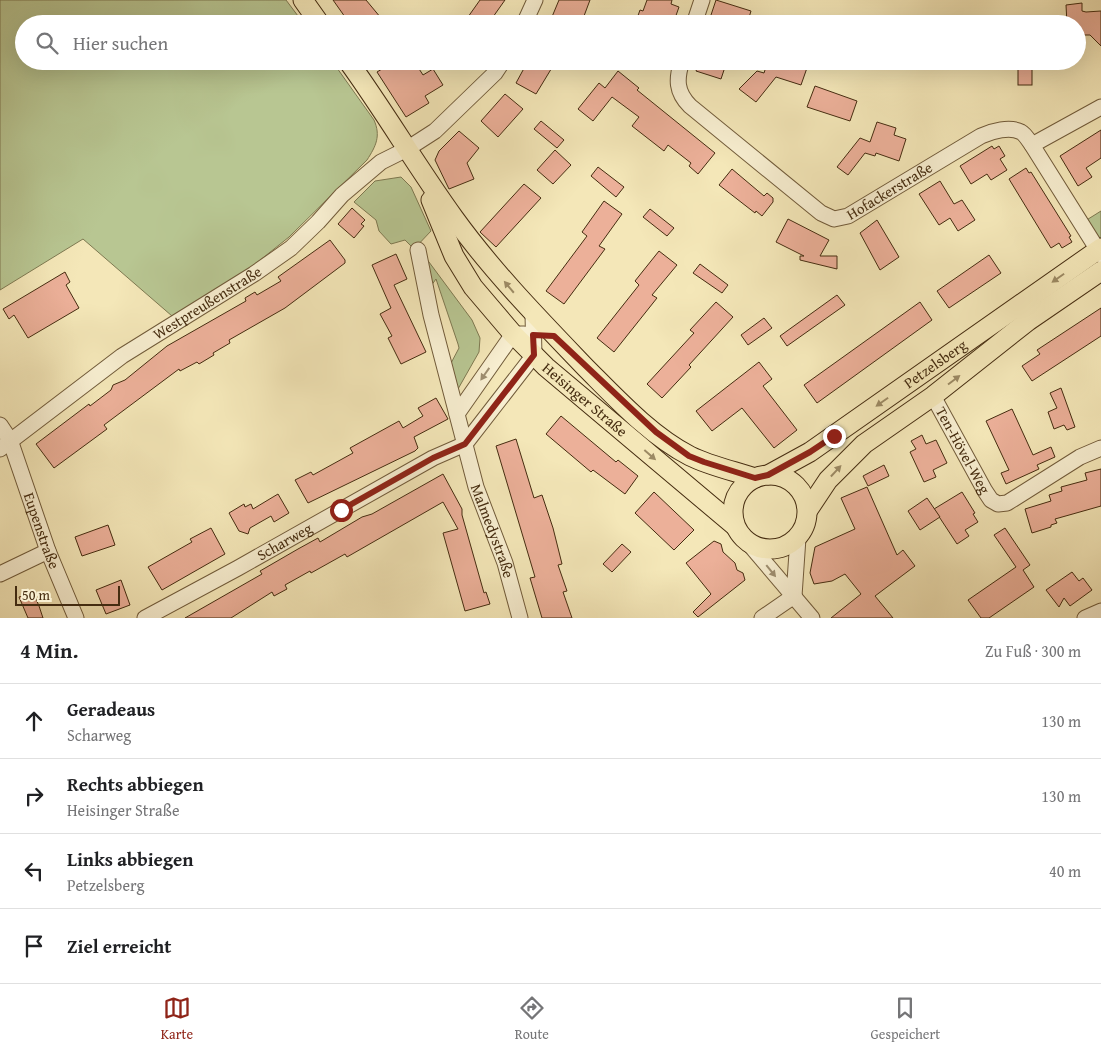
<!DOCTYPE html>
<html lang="de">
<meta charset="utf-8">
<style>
body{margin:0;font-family:"Gentium Book Plus",serif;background:#f6f6f6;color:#202124}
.scale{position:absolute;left:15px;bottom:12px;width:105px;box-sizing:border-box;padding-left:5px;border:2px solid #452c10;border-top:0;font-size:14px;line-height:18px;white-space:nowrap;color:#452c10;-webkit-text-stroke:4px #f8efd1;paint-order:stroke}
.stop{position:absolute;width:15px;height:15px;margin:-11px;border:4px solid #8f2418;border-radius:50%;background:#fff}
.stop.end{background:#8f2418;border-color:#fff;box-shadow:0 1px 5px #0008}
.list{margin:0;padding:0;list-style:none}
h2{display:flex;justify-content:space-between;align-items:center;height:65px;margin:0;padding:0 20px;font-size:21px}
h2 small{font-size:16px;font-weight:400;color:#757577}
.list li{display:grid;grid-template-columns:32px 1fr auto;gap:15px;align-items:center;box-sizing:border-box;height:75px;padding:0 20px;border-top:1px solid #e0e0e0}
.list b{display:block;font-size:19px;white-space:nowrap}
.list p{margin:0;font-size:16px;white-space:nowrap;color:#757577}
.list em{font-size:16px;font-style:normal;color:#757577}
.icon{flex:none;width:28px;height:28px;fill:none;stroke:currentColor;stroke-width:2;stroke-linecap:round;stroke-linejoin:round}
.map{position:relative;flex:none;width:1101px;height:618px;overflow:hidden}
.search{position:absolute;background:#fff;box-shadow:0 5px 20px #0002;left:15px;right:15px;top:15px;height:55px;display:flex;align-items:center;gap:12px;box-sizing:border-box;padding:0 18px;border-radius:28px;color:#757577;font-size:19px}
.sheet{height:365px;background:#fff}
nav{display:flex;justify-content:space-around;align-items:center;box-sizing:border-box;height:70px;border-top:1px solid #e0e0e0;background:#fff;font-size:14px;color:#757577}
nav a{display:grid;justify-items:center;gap:2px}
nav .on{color:#8f2418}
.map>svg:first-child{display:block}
</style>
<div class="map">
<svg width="1101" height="618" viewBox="0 0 1101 618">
<rect width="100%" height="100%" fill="#f4e7b8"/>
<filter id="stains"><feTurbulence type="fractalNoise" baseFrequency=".004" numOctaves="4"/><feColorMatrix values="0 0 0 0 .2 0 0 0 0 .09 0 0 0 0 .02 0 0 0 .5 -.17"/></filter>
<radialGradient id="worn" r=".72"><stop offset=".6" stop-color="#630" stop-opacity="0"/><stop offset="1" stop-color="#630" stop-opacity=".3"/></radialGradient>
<!-- green -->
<g fill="#b8c692" stroke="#7e7951">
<path d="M0,0H286L304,24H24V61H332L374,120C381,136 376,146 367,160L289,237L249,269L172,316L83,239L0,290Z"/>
<path d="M401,177L411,187L431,231L414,249L405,240L391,244L379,231L376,220L354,202L375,181Z"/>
<path d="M1101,211V243L1085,221Z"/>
<path d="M426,258L472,320L480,338L479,352L458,389L455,385L450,365L459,348L458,344L436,279L431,286Z"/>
</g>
<!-- building -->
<g fill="#ecb099" stroke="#452c10">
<path d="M333,0H366L386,24H350Z"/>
<path d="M480,0H505L488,24H463Z"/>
<path d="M559,0H590L581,24H549Z"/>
<path d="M647,0H672L671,4L679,7L673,24L650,18L648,24H635L640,10L643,11Z"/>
<path d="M716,0L751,11L747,24H708Z"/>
<path d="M1082,3V11L1086,12L1101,11V46L1090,35H1077V24H1067L1066,5Z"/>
<path d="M375,61H414L423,75L433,69L443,85L425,96L429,103L406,117L377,72L382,69Z"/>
<path d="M528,61H556L536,94L516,83Z"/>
<path d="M700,61H727L721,79L696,71Z"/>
<path d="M768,61H797L808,65L801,85L776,77L756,102L739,89L757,71L764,73Z"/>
<rect x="1018" y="61" width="14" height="24"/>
<path d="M618,71L639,88L637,90L715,153L698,174L689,166L691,163L668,145L664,151L632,126L639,117L612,97L593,121L578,109L599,83L605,88Z"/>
<path d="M815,86L857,101L850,121L807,107Z"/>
<path d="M505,94L523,109L498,137L481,121Z"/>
<path d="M541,121L564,140L557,148L534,129Z"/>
<path d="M877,122L896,128L894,135L906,139L899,161L876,153L875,156L865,153L848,175L837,167L860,138L870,142Z"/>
<path d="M1101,130V158L1086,168L1092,177L1078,186L1060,156Z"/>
<path d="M459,131L479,148L467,163L474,179L449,189L435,160L439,151Z"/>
<path d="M992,146L994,149L999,146L1005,156L1000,159L1007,170L991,180L987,174L971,184L960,166Z"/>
<path d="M555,150L571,165L553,184L537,170Z"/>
<path d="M598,167L624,187L616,197L591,176Z"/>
<path d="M1026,168L1029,173L1031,172L1071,236L1069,237L1072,242L1062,248L1059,243L1051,248L1009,179Z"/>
<path d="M732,169L764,196L767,193L773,198V202L762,216L756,211L755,213L719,185Z"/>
<path d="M940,181L954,204L962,200L975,220L958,231L950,218L939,225L919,194Z"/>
<path d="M524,184L541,198L496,247L480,232Z"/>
<path d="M604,201L622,214L599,246L605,249L564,304L546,291L587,236L582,232Z"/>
<path d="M352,208L365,220L361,224L364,226L354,238L338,224Z"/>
<path d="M650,209L674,228L667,236L643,217Z"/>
<path d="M788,219L829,240L820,256H837V269L800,260V256H804L776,242Z"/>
<path d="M877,220L899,257L880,270L860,233Z"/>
<path d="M330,240L345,260V263L285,308L229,340L230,343L213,353L214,355L199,364L197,362L180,371L179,369L104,425L107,429L54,468L36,444L89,404L90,406L111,390L113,385L125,380L167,346L246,301L245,298L255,292L257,295L281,281L278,277Z"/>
<path d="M659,251L677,265L652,295L657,298L614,352L597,338L639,285L635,281Z"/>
<path d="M396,254L407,279L394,285L426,352L401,364L388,338L392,336L380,314L391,308L372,265Z"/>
<path d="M989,255L1001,273L949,308L937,291Z"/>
<path d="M700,264L728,285L722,293L693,273Z"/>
<path d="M65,272L70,282L66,285L79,308L28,338L14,315L9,319L3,309Z"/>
<path d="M837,295L845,305L787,346L780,336Z"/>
<path d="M716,302L733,317L689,365L691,367L662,398L647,384L694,333L690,330Z"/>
<path d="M920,302L932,320L817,403L804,385Z"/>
<path d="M1101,308V336L1032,381L1022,366L1040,354L1037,350Z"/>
<path d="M764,318L772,328L748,345L741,335Z"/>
<path d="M759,362L772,379L763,386L797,430L774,448L742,408L712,431L696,411Z"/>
<path d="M1061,388L1075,427L1067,430L1064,425L1054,429L1048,412L1057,408L1050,393Z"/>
<path d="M436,398L448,419L414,437L418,448L415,451L308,503L295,480L311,472L313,475L353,453L350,448L399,421L403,428L423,416L418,408Z"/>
<path d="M1012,409L1033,455L1051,447L1055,457L1037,465L1039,469L1006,484L1001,473L1009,470L986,421Z"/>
<path d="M561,416L616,462L618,460L638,476L625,494L593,470L591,472L546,434Z"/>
<path d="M922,435L926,444L936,440L947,463L933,470L936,477L924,482L910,452L916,449L911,441Z"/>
<path d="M516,439L534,498L542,495L553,528L562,564L558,565L567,591L563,592L572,618H542L530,578L535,577L496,446Z"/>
<path d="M884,465L889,476L868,486L863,476Z"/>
<path d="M1101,469V506L1055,519L1057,523L1051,525V527L1032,533L1025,509L1051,501L1049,495L1062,491L1061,487L1087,480L1085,473Z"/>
<path d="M443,474L462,509V515L484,593L486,592L490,604L465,611L443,533L458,529L443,502L347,557L345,554L311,573L310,571L285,585L287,589L274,596L272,592L231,618H185L262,574L260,571L298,549L318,538L320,542L362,517L372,514Z"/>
<path d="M867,487L897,555L903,550L915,566L875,596L893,618H831L861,594L845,574L832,581L814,584L810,573L815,547L855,529L841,498Z"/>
<path d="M654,492L694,530L674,550L635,513Z"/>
<path d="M962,492L975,513L973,514L978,522L965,530L969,536L957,544L934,509Z"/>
<path d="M278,494L289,513L274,522L271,516L250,528L248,534L239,531L229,513L244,504L245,507L251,504L253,509Z"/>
<path d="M927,498L940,517L920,530L908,511Z"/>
<path d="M108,525L115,545L82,556L75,537Z"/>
<path d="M211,528L225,554L162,590L148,567L192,542L190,539Z"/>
<path d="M1005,528L1030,565L1023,570L1034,587L989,618H981L968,600L1016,567L994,535Z"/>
<path d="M714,541L721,544L723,552L735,563L737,570L743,573L745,580L698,617L693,612L711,594L686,563Z"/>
<path d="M622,544L631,552L612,572L603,564Z"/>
<path d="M1072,572L1079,581L1083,578L1092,590L1070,606L1064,598L1059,607L1046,590Z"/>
<path d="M121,580L130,605L106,614L96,590Z"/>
<path d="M33,592L39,606L43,618H28L19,597Z"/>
</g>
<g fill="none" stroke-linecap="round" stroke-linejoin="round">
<!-- minor casing -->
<g stroke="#715b3a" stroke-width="17">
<g id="minor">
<path d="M524,24L535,0"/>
<path d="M694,24L702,0"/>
<path id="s1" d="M682,61C676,79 676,92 690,106L821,213L834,219L848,216L981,136C992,131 1010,126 1021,132C1025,134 1029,141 1032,145L1101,255"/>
<path d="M1032,145L1101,107"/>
<path id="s2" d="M418,250L431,315L476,487L505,563L520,618"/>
<path id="s3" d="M933,396L985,491L991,500L998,504L1007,503L1080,457L1101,448"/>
<path d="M457,414L513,334H524"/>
<path id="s4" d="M0,425L10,440L48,551L76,618"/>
<path id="s5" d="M0,449L122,356L254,274L291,248L318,222L342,195L381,162L407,149L435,131L495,73L503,61"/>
<path d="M750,545L812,618"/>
<path d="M0,574L48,551"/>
<path d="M794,596L798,538"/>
<path id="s6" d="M145,618L238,568L433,458L465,444L534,355L533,315"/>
<path d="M762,618L794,596"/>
<path d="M1085,618L1101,611"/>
</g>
</g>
<!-- major casing -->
<g stroke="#452c10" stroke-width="21">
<g id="major">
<path d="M303,0L320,24"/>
<path d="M348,61C385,112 417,167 454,218C493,272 540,320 586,368C617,399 651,436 690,456C710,466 734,471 755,478"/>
<path id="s7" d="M431,200L454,256L473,287L513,334L546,367L735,526"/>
<circle cx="770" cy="512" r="37"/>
<path id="s8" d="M768,475L810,452L1101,248"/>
<path d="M808,510L828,480L864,444L933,396L1028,321L1101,271"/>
</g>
</g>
<!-- minor -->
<use href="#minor" stroke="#f8efd1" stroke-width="15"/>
<!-- major -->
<use href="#major" stroke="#f4e7b8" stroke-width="19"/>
</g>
<!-- one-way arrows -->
<defs><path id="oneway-solid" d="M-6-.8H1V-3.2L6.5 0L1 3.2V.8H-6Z" transform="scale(1.25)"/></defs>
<g fill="#9c8a64">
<use href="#oneway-solid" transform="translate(1058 278) rotate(145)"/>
<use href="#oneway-solid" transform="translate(509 287) rotate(-130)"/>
<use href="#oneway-solid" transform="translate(954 380) rotate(-37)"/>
<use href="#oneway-solid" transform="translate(882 402) rotate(145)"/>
<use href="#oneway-solid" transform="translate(650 455) rotate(41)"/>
<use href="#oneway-solid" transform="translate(836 471) rotate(-47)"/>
</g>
<g fill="#9e8e70">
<use href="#oneway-solid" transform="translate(485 374) rotate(125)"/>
<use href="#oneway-solid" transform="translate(771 571) rotate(51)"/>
</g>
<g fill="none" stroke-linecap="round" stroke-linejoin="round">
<!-- route -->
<path stroke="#8f2418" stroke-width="6" d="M341,510L433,458L465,444L534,355L533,335L554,336L656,432L689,456L704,462L755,478L768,475L810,452L834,436"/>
</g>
<g text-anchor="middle" stroke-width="4.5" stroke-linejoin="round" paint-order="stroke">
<!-- street labels -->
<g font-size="15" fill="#452c10" stroke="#f8efd1">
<text dy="5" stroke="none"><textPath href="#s1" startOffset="295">Hofackerstraße</textPath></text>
<text dy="5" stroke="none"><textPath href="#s5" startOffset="254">Westpreußenstraße</textPath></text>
<text dy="5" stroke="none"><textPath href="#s8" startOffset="201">Petzelsberg</textPath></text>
<text dy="5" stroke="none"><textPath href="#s7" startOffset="256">Heisinger Straße</textPath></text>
<text dy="5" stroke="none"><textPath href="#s3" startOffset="62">Ten-Hövel-Weg</textPath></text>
<text dy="5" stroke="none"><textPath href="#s4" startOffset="114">Eupenstraße</textPath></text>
<text dy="5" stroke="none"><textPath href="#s2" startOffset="291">Malmedystraße</textPath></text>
<text dy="5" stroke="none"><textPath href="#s6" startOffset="159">Scharweg</textPath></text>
</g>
</g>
<rect width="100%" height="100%" filter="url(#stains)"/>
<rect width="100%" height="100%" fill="url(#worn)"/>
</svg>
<div class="scale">50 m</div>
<div class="stop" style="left:341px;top:510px"></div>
<div class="stop end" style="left:834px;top:436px"></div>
<div class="search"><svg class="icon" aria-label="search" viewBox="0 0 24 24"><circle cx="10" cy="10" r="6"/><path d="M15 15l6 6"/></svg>Hier suchen</div>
</div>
<section class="sheet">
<h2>4 Min.<small>Zu Fuß · 300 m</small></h2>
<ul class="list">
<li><svg class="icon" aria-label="ahead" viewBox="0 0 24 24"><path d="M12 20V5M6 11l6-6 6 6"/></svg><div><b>Geradeaus</b><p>Scharweg</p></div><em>130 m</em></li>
<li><svg class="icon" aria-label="right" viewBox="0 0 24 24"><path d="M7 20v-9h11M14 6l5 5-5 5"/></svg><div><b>Rechts abbiegen</b><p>Heisinger Straße</p></div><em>130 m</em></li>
<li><svg class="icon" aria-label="left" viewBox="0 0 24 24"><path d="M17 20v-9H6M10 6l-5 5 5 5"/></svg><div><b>Links abbiegen</b><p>Petzelsberg</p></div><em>40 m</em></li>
<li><svg class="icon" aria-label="arrive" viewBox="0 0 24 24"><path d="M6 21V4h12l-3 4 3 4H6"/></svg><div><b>Ziel erreicht</b></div></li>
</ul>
</section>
<nav>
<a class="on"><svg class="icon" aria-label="map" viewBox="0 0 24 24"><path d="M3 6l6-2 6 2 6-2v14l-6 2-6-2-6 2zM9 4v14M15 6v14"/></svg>Karte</a>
<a><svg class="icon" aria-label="directions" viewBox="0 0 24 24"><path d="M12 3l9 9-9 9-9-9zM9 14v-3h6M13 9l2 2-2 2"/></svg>Route</a>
<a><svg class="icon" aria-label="saved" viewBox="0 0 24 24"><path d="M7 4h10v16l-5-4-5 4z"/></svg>Gespeichert</a>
</nav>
